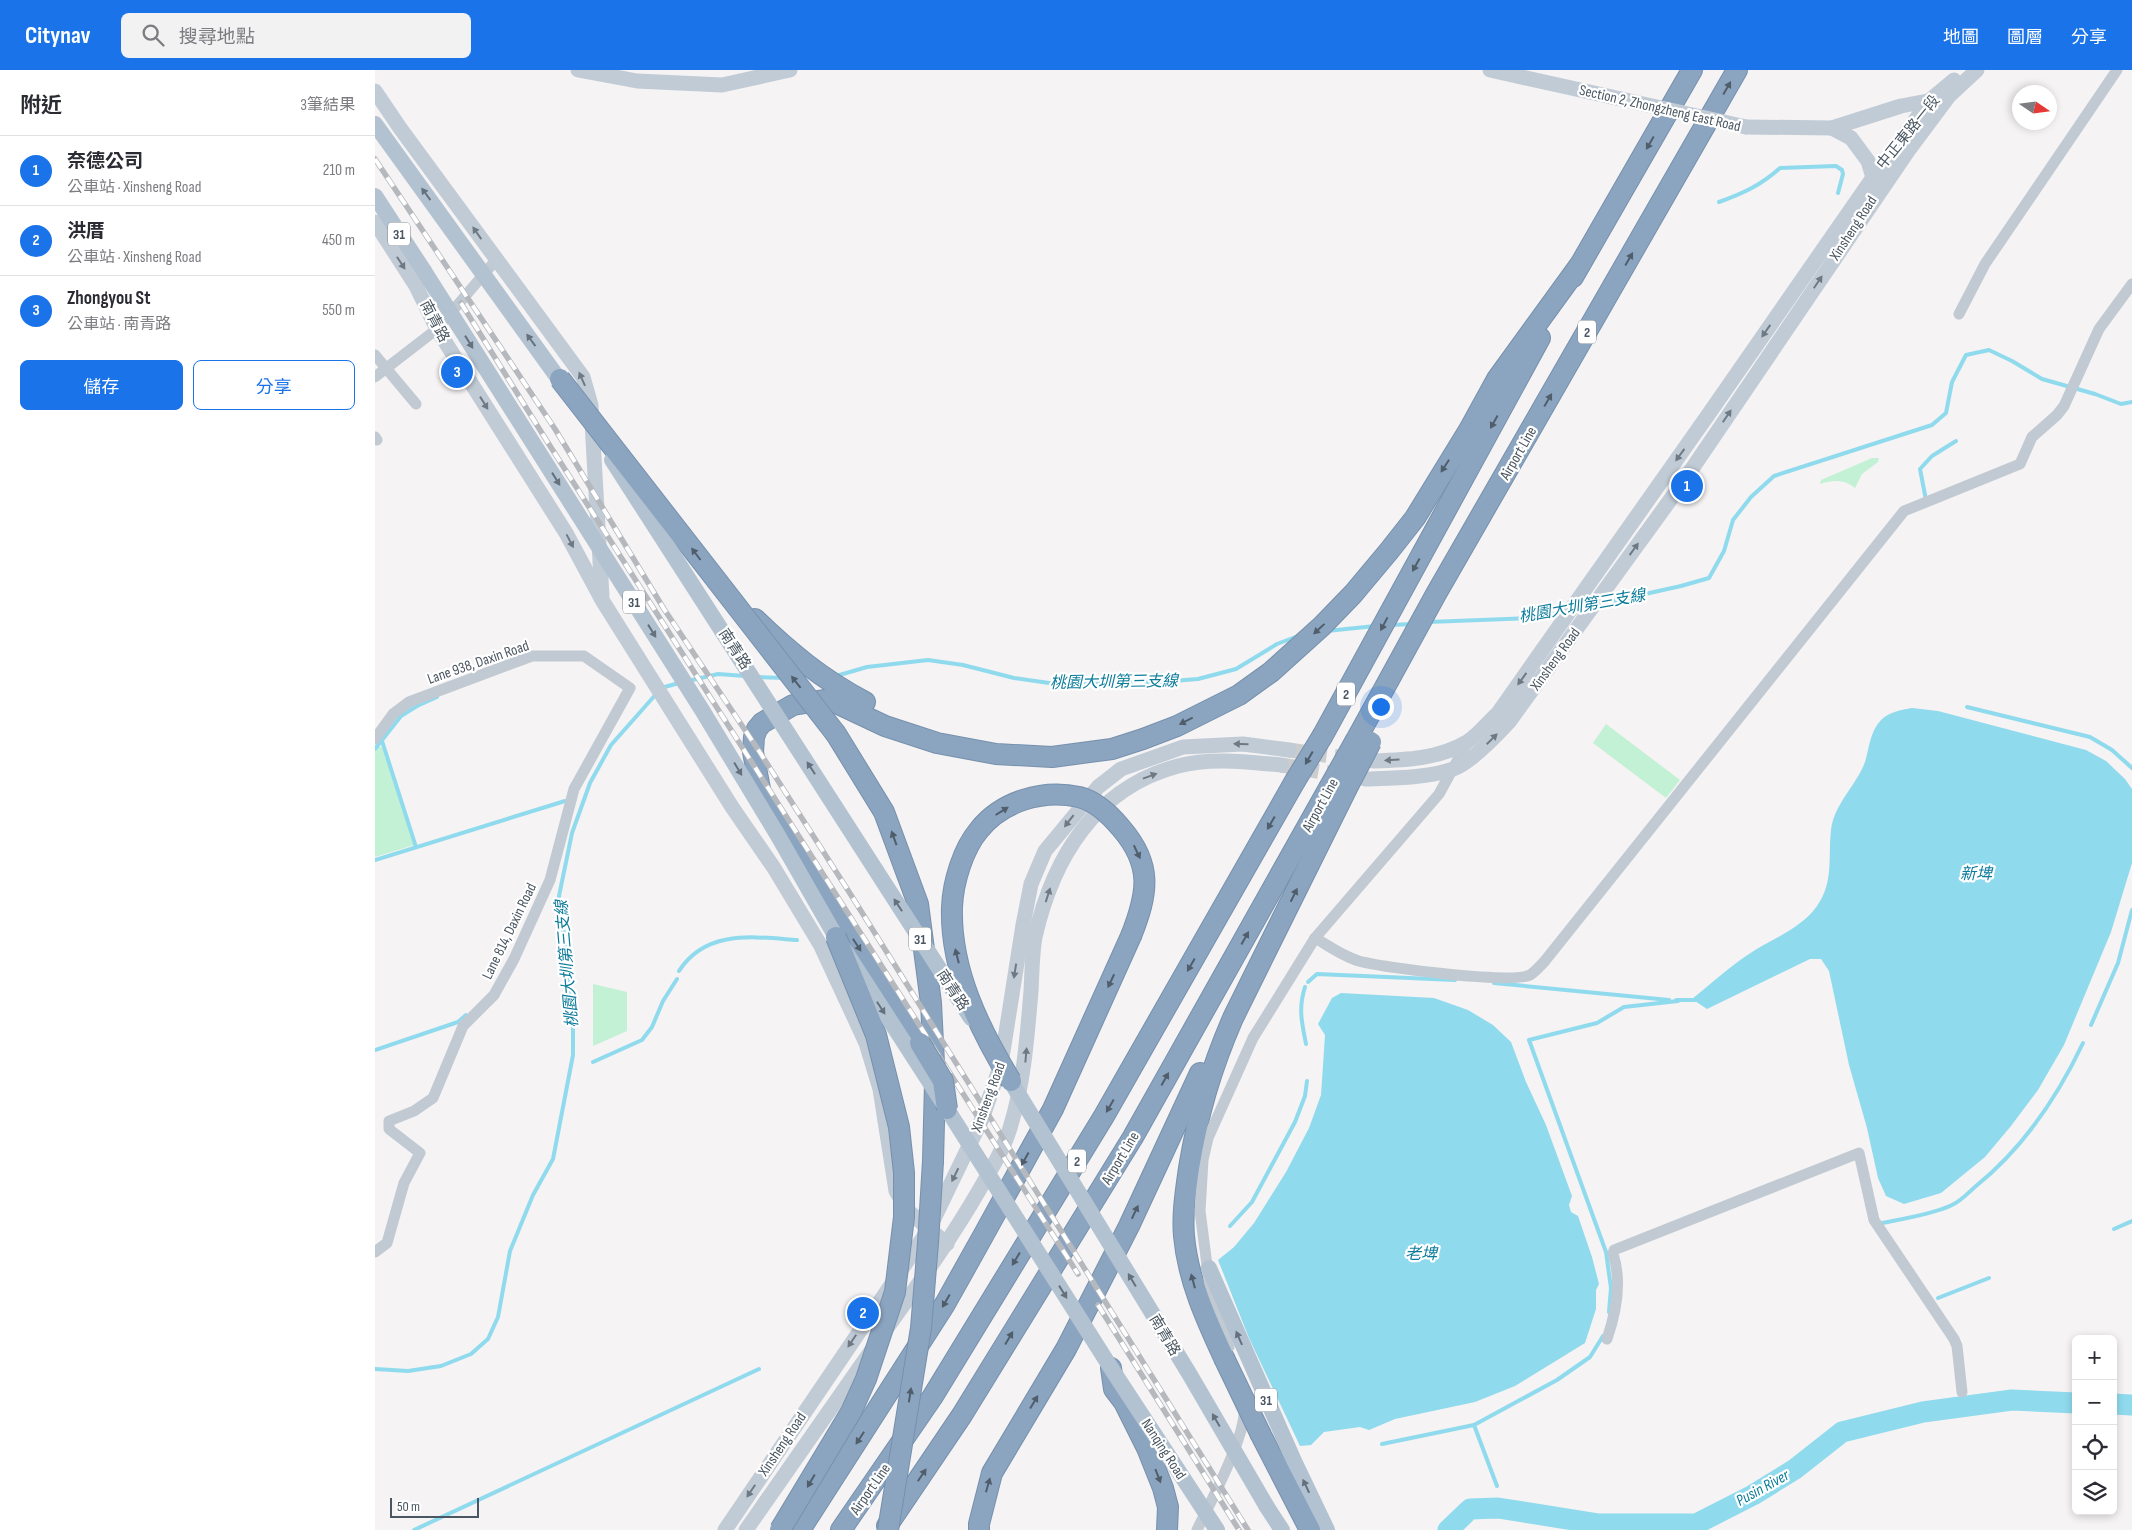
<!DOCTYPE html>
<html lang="zh-TW">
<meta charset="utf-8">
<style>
body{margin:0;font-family:"Sofia Sans Condensed","Noto Sans TC",sans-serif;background:#f2f2f3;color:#2b2b33}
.controls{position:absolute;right:15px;bottom:15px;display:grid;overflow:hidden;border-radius:8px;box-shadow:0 2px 8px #0003}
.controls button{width:45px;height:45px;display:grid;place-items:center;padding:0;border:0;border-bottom:1px solid #e1e1e2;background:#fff;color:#2b2b33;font:25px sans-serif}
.compass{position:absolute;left:1637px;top:15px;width:45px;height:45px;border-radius:50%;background:#fff;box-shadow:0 2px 8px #0003;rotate:103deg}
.scale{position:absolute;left:15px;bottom:12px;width:89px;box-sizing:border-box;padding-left:5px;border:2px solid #4a5661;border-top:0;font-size:14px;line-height:18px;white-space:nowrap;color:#4a5661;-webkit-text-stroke:4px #fff;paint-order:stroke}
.you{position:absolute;left:1005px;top:636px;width:18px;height:18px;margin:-12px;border:4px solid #fff;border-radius:50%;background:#1a73e8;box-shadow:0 0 0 8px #1a73e833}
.badge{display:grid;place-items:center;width:32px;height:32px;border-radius:50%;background:#1a73e8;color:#fff;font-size:16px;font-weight:700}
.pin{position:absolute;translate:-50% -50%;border:2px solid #fff;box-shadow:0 1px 5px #0006}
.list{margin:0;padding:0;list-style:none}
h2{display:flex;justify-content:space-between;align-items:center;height:65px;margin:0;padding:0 20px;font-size:21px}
h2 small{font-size:16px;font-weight:400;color:#7c7c81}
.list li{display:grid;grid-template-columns:32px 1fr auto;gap:15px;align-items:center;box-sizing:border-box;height:70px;padding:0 20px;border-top:1px solid #e1e1e2}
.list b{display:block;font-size:19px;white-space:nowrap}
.list p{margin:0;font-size:16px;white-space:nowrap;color:#7c7c81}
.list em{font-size:16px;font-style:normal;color:#7c7c81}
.actions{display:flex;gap:10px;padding:15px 20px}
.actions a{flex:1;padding:11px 0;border:1px solid #1a73e8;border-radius:8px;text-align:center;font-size:18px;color:#1a73e8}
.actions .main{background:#1a73e8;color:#fff}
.icon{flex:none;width:28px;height:28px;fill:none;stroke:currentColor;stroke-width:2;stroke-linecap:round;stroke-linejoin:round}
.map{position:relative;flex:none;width:1757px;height:1460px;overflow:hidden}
header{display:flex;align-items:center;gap:30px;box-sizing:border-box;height:70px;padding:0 25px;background:#1a73e8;color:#fff}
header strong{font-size:24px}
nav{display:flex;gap:28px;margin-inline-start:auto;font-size:18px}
.search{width:350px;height:45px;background:#f2f2f3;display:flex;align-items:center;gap:12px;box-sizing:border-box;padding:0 18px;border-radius:8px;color:#7c7c81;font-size:19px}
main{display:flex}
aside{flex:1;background:#fff}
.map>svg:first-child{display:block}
</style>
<header>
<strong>Citynav</strong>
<div class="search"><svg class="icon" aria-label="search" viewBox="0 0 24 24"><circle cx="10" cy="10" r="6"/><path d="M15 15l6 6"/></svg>搜尋地點</div>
<nav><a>地圖</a><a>圖層</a><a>分享</a></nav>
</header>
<main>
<aside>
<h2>附近<small>3筆結果</small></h2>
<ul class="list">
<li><span class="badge">1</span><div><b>奈德公司</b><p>公車站 · Xinsheng Road</p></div><em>210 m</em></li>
<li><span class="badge">2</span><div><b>洪厝</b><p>公車站 · Xinsheng Road</p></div><em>450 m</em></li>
<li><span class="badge">3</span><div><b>Zhongyou St</b><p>公車站 · 南青路</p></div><em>550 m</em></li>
</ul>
<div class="actions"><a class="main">儲存</a><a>分享</a></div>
</aside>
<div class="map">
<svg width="1757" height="1460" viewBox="0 0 1757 1460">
<rect width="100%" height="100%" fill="#f5f3f3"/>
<!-- green -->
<g fill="#c3f1d5">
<path d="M1497,388H1504L1503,392L1487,404L1480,418C1469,409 1458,410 1445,414L1446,410Z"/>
<path d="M1231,654L1305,710L1291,728L1218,673Z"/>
<path d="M3,677H7L39,775L0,787V682Z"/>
<path d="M218,914L252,922V961L218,976Z"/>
</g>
<!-- water -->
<g fill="#90daee">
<path d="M1537,638L1563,641L1711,680L1731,691L1750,709L1757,719V793L1736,862L1689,975L1663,1020L1636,1056L1610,1087L1566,1123L1529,1134L1511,1126L1503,1108L1492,1058L1474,995L1454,901L1446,889H1435L1332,939L1317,929C1336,914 1354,897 1374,884C1396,869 1426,859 1442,836C1459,812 1453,787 1456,760C1459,734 1481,716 1490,692C1494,679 1495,661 1506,650C1514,642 1526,640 1537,638Z"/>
<path d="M966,923L1059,928L1093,940L1118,955L1136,972L1151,1012L1171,1055L1197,1126L1194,1135L1196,1142L1203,1146L1217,1187L1224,1214L1221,1220V1239L1210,1273L1140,1316L1100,1332L1020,1349L994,1360L985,1357L949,1362L936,1375L925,1376L874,1268L843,1190L859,1177L879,1153L911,1102L934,1058L946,1025L950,965L943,954L957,928Z"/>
</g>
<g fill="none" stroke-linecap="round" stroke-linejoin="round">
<!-- stream -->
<g stroke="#90daee" stroke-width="4">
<path d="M1344,132C1369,123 1386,115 1405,98L1461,96L1467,100L1468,104L1463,123"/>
<path d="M1551,430L1545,399L1557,386L1581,371"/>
<path d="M1225,534L1306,516L1334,508L1349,481L1358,450L1376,427L1399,406L1557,355L1571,343L1577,312L1591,285L1614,280L1637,291L1667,309L1720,324L1746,334L1757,332"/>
<path d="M1054,552L1158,548L1189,542"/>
<path d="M1017,555L1037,554"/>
<path d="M952,561L1000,556"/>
<path d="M461,606L492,597L553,590L588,595L639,608L674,613L785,612L823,609L861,599L902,574L923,566"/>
<path d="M382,607L410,608"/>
<path d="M313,611L343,604L370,606"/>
<path d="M286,618L304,613"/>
<path d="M1592,637L1715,667L1737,680L1757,698"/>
<path d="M7,671L41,777"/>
<path d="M0,679L26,646L42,636L62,627"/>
<path d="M0,790L190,731"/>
<path d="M304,901C331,859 379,867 422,870"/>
<path d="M933,912L942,904L1080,910"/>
<path d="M1119,913L1294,930"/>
<path d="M930,917C923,939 927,953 931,974"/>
<path d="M1301,930H1320"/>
<path d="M1716,955L1743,893L1757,840"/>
<path d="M0,980L83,952L91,945"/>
<path d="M218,992L267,970L277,957L288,931L302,909"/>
<path d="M1507,1153C1527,1149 1559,1144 1577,1135C1586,1131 1594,1122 1601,1116C1648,1078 1682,1028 1708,973"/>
<path d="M855,1156L877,1132L920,1052L930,1026L932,1011"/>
<path d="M1739,1159L1757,1151"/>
<path d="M1563,1228L1614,1208"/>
<path d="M1234,1242L1236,1218L1231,1182L1154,970L1222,953L1249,937L1303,931"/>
<path d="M0,1299L33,1301L66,1296L96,1284L113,1269L123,1247L135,1181L158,1125L178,1089L198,985V938L184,826L197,763L215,713L236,675L282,623"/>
<path d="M1007,1374L1099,1355"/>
<path d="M1122,1416L1099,1355L1182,1310L1215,1287L1228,1266"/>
<path d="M39,1460L384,1299"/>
</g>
<!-- river -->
<g stroke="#90daee" stroke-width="21">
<path d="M1738,1334L1757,1335"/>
<path d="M1073,1460L1095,1439L1123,1438L1224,1454H1321L1378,1425L1420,1399L1467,1362L1548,1342L1637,1330L1701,1333"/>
</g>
<!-- secondary-tunnel -->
<g stroke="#caccce" stroke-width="15" stroke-dasharray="15 8" stroke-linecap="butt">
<path d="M914,680L979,689"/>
<path d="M906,695L972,706"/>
</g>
<!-- highway casing -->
<g stroke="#7690ad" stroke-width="22">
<g id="highway">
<path d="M1198,207L1317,0"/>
<path d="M380,549C415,583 447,609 490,632"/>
<path d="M461,664L509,742L543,834L556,933L560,1013L558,1091"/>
<path d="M948,665L1165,268"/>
<path d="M981,670L1061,524L1362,0"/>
<path d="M545,973L386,724L378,682L379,667L382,659L387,653L418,635L449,630L457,631L510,656L562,673L621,684L677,687L737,679L768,669L802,656L864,625L896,602L947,556L978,524L1014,481L1040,448L1094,360L1122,309L1204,196"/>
<path d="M849,1288C831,1249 813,1210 809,1166C807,1143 811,1120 814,1098C823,1043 836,999 858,948L971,720"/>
<path d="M736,1298L739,1319L749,1332L772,1378L788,1418L793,1437L792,1460"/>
<path d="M886,1365L935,1460"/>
<path d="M512,1456L587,1345L758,1067L954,718"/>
<path d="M425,1460L570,1234L608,1166L678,1039L756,866"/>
<path d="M466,1460L558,1326L729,1046L920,711"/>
<path d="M604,1460V1454L617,1403L691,1279L754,1156L825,1003"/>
</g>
</g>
<!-- street -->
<g stroke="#c1cad2" stroke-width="11">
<path d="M1584,244L1610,194L1742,0"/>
<path d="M0,285L41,334"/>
<path d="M0,307L62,259L121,190"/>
<path d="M0,367L2,370"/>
<path d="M0,669L18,644L34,632L157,586H209L255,618L199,719L175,810L139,889L119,925L88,956L58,1028L39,1041L14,1051V1059L45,1083L29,1113L12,1173L0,1182"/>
<path d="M940,868C954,876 969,887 984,891C1008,898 1137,914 1155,905C1160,902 1165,896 1169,892L1529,441L1645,394L1657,367L1682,345L1689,336L1724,259L1757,214"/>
<path d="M1232,1269C1241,1243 1247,1211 1238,1184L1239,1180L1484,1083L1499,1150L1579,1269L1582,1276L1587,1322"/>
<path d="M854,1277L836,1226L825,1141L828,1090L833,1068L878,968L940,868L1064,724L1093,671"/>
<path d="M822,1460C835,1433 873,1363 869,1336"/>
</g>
<!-- secondary -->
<g stroke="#c1cbd6" stroke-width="15">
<path d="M203,0L262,11L347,15L415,0"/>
<path d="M1115,0L1246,29"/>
<path d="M0,21L25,58L208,307L216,335L227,526"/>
<path d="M1371,57L1457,58L1526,36L1558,30"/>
<path d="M1457,58L1476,68L1493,91L1500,114"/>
<path d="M0,152L41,216L62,259L191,463L227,530L357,737L399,798L446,876L491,973L505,1019L521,1121L532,1140L572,1174"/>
<path d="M998,691C1030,690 1064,689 1092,672C1103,665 1113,652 1123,643L1333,345L1499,106L1555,30L1579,10"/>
<path d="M990,709C1015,708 1054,708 1078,699C1094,694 1122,665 1134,652L1306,415L1533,81L1574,26L1602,0"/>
<path d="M512,1258C545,1212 578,1166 606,1117C617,1098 629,1078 635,1058C649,1013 652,968 656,921C657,903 657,884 660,867C678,788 720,718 803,696C836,687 873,692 906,695"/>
<path d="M350,1460L554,1159L607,1049L626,994L648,855L656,814L670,781L723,717L746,699L808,677L868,674L914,680"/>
<path d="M371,1460L496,1281"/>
</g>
<!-- primary -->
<g stroke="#b3c2d1" stroke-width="16">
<path d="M0,126L49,201"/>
<path d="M834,1198L919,1391L952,1460"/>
<path d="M892,1437L907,1460"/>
</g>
<!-- highway -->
<use href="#highway" stroke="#8ba5c1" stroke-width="20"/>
<!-- rail casing -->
<g stroke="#b5b8bd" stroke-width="5.5">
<g id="rail">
<path d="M0,89L180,359L289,539L384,681L476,825L873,1460"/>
<path d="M86,233L170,368L703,1204"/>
<path d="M723,1235L864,1460"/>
</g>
</g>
<!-- rail -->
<use href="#rail" stroke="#fff" stroke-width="4" stroke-dasharray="11" stroke-linecap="butt"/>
<!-- highway-bridge casing -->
<g stroke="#7690ad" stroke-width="22" stroke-linecap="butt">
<g id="highway-bridge">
<path d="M185,309L461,664"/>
<path d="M920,711L948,665"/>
<path d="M954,718L981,670"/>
<path d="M971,720L996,672"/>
<path d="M545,973L568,1011L572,1039"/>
<path d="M636,1011C604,958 575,900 577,837C578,812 588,779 604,760C627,731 668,719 704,727C720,731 736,746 746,758C778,795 773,823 756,866"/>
<path d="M849,1288L886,1365"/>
<path d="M405,1460L476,1342L491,1309L520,1222L529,1147V1103L524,1057L501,965L461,867"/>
<path d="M513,1460L546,1258L553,1173L558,1091"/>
</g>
</g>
<!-- secondary-bridge -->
<path stroke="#c1cbd6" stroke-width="15" d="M1246,29L1371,57"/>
<!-- primary-bridge -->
<g stroke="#b3c2d1" stroke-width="16">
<path d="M0,54L191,319"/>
<path d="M49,201L327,640L402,764L461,867L572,1039L736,1298L842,1460"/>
<path d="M237,390L596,948"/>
<path d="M630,1002L815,1305L892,1437"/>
</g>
<!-- highway-bridge -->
<use href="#highway-bridge" stroke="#8ba5c1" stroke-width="20"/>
</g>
<!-- one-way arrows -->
<defs><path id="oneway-solid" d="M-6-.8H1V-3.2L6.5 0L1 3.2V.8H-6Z" transform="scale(1.25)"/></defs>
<g fill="#505e6b">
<use href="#oneway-solid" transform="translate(1352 18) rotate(-60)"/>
<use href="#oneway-solid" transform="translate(1275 73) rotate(120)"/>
<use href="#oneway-solid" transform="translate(1254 189) rotate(-60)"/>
<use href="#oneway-solid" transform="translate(1173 330) rotate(-60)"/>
<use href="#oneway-solid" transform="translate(1119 352) rotate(119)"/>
<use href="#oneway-solid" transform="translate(1070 396) rotate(123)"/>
<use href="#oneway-solid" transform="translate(321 484) rotate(-127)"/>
<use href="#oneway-solid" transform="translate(1041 495) rotate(119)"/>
<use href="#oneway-solid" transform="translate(1009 554) rotate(118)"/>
<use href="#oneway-solid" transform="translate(944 559) rotate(137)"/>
<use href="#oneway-solid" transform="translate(421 612) rotate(-128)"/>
<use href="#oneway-solid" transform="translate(811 651) rotate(153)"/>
<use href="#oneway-solid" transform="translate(934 688) rotate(120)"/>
<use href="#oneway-solid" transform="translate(627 741) rotate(-32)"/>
<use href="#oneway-solid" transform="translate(896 753) rotate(120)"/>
<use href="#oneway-solid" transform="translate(519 768) rotate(-110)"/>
<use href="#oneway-solid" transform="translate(762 782) rotate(65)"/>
<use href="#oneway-solid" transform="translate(919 825) rotate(-64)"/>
<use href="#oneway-solid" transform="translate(870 868) rotate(-61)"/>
<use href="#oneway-solid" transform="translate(482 875) rotate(57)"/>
<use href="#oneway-solid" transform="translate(582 886) rotate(-104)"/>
<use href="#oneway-solid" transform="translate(816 895) rotate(120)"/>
<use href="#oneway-solid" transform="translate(736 911) rotate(115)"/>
<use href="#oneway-solid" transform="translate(790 1009) rotate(-61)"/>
<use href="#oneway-solid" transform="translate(735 1036) rotate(120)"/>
<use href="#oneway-solid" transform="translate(650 1089) rotate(119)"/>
<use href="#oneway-solid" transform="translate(760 1142) rotate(-65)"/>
<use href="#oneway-solid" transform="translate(641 1189) rotate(121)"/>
<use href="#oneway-solid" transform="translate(818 1211) rotate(-105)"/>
<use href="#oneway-solid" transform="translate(571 1231) rotate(120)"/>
<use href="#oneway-solid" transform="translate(634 1268) rotate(-59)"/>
<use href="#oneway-solid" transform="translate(535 1325) rotate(-81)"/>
<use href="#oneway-solid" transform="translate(659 1332) rotate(-59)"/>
<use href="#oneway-solid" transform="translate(485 1368) rotate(123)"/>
<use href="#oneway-solid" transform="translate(547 1405) rotate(-56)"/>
<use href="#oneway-solid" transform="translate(783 1406) rotate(69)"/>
<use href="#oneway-solid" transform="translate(436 1411) rotate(120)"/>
<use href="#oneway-solid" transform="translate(613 1415) rotate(-74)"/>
</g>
<g fill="#64717d">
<use href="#oneway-solid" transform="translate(51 124) rotate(-126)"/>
<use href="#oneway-solid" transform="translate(156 270) rotate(-126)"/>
<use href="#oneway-solid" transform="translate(94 272) rotate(58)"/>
<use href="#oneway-solid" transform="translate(181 409) rotate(58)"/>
<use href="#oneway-solid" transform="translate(277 561) rotate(58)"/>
<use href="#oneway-solid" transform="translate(436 698) rotate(-123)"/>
<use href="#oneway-solid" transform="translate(363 699) rotate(59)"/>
<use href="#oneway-solid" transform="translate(523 835) rotate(-123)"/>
<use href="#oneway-solid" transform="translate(506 938) rotate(57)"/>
<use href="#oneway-solid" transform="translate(757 1210) rotate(-121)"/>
<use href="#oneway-solid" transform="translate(688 1222) rotate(58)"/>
<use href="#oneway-solid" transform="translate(864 1268) rotate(-114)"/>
<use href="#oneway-solid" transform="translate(841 1350) rotate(-120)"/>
<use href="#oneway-solid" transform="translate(931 1416) rotate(-115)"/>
</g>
<g fill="#6e7984">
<use href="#oneway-solid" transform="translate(102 163) rotate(-125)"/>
<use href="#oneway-solid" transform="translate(26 193) rotate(57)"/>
<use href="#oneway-solid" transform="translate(1443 212) rotate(-56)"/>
<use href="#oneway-solid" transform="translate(1391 261) rotate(125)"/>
<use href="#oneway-solid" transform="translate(207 309) rotate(-114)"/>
<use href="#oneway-solid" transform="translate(109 333) rotate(58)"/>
<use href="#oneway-solid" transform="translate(1352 346) rotate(-56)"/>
<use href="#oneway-solid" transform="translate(1305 385) rotate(126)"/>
<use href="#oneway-solid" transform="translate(195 471) rotate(62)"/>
<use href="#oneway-solid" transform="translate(1259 479) rotate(-54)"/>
<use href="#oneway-solid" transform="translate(1147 609) rotate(126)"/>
<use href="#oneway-solid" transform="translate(1117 669) rotate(-45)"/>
<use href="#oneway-solid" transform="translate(866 674) rotate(-179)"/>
<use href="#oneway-solid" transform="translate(1017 690) rotate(177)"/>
<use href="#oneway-solid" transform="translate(775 706) rotate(-20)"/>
<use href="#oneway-solid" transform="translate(694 751) rotate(128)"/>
<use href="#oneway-solid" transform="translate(673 825) rotate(-72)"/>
<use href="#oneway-solid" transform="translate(640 901) rotate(99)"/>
<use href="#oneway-solid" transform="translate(651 985) rotate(-85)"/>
<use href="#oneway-solid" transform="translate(580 1105) rotate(116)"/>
<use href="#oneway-solid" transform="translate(477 1271) rotate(124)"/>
<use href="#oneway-solid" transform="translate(376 1421) rotate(124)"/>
</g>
<g text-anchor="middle" stroke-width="4.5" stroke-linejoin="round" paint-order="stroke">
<!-- shield labels -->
<g fill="#fff" stroke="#808990" stroke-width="1">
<rect x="13" y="152.5" width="22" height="23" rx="4"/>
<rect x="1203" y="250.5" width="18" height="23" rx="4"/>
<rect x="248" y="520.5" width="22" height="23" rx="4"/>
<rect x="962" y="612.5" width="18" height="23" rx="4"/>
<rect x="534" y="857.5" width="22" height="23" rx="4"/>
<rect x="693" y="1079.5" width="18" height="23" rx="4"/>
<rect x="880" y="1318.5" width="22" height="23" rx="4"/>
</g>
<g font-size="14" font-weight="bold" fill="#4a5661">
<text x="24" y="169">31</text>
<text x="1212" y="267">2</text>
<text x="259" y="537">31</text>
<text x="971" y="629">2</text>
<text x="545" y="874">31</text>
<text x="702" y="1096">2</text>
<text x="891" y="1335">31</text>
</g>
<!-- street labels -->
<g font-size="15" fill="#4a5661" stroke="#fff">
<text transform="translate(1285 38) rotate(13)" y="5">Section 2, Zhongzheng East Road</text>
<text transform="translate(1533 62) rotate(-51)" y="5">中正東路一段</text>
<text transform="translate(1478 158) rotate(-57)" y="5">Xinsheng Road</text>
<text transform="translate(60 251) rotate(62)" y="5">南青路</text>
<text transform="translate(1143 383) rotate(-60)" y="5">Airport Line</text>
<text transform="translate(360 579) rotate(57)" y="5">南青路</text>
<text transform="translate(1180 589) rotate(-54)" y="5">Xinsheng Road</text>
<text transform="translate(103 592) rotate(-19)" y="5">Lane 938, Daxin Road</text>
<text transform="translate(945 735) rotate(-61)" y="5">Airport Line</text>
<text transform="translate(134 861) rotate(-64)" y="5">Lane 814, Daxin Road</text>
<text transform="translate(578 920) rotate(57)" y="5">南青路</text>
<text transform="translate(613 1027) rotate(-70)" y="5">Xinsheng Road</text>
<text transform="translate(745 1088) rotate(-59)" y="5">Airport Line</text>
<text transform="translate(790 1265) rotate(59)" y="5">南青路</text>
<text transform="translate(407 1374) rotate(-56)" y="5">Xinsheng Road</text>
<text transform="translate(789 1379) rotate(57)" y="5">Nanqing Road</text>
<text transform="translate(495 1419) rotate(-55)" y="5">Airport Line</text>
</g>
<!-- water labels -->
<g font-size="16" font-style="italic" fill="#0c7c9b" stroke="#fff">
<text transform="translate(1207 535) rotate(-10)" y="6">桃園大圳第三支線</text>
<text transform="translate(739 611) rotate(-1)" y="6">桃園大圳第三支線</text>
<text x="1601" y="809">新埤</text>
<text transform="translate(191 894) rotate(-95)" y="6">桃園大圳第三支線</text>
<text x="1046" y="1189">老埤</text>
<text transform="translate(1387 1417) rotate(-29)" y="6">Pusin River</text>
</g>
</g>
</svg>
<div class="controls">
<button>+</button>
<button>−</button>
<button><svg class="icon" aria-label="locate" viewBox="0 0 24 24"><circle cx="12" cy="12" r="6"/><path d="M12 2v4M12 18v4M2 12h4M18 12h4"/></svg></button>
<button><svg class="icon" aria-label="layers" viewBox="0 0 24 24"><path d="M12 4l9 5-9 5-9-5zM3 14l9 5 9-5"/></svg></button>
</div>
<svg class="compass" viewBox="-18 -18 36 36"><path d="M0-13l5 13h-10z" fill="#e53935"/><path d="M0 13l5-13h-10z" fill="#7c7c81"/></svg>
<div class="scale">50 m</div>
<div class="you"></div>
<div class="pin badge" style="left:1312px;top:416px">1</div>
<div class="pin badge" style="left:488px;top:1243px">2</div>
<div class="pin badge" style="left:82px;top:302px">3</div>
</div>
</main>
